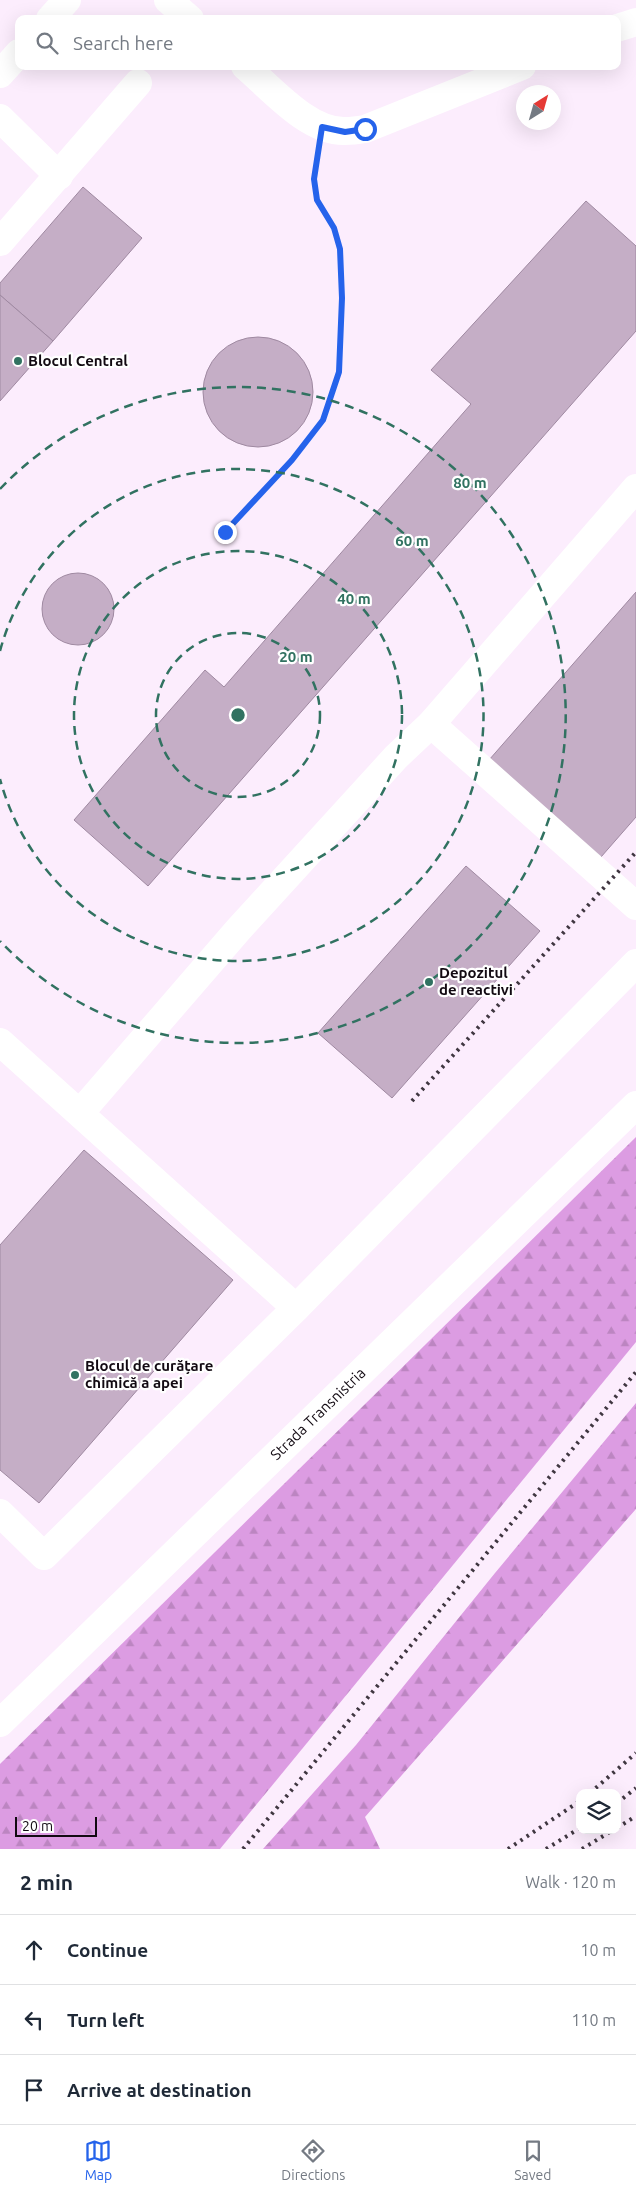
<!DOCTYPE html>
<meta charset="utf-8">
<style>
body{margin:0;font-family:Ubuntu,sans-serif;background:#f6f6f7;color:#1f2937}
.controls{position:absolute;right:15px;bottom:15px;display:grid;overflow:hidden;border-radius:10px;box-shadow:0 5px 20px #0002}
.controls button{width:45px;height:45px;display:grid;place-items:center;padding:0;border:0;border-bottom:1px solid #e0e1e3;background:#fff;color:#1f2937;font:25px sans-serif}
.compass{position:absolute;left:516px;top:85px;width:45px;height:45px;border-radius:50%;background:#fff;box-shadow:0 5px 20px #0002;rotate:37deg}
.scale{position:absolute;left:15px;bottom:12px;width:82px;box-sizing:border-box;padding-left:5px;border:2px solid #120a12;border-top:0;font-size:14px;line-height:18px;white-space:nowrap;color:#120a12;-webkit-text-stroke:4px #fff;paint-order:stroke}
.stop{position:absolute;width:15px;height:15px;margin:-11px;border:4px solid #2563eb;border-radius:50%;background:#fff}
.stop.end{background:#2563eb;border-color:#fff;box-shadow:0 1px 5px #0008}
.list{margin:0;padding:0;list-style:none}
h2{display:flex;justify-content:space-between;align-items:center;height:65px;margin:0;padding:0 20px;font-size:21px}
h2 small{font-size:16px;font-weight:400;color:#747a83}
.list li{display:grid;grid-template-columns:32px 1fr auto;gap:15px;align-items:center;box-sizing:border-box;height:70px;padding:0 20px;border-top:1px solid #e0e1e3}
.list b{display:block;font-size:19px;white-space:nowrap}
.list em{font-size:16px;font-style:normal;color:#747a83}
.icon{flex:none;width:28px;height:28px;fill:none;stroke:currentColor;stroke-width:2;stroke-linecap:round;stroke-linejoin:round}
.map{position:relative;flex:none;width:636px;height:1849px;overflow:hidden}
.search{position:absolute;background:#fff;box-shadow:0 5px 20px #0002;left:15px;right:15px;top:15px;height:55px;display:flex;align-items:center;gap:12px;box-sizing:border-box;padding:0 18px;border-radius:10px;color:#747a83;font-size:19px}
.sheet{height:275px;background:#fff}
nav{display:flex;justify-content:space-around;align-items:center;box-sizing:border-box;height:70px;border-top:1px solid #e0e1e3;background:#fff;font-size:14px;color:#747a83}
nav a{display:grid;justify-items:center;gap:2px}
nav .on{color:#2563eb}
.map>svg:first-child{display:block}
</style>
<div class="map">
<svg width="636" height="1849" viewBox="0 0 636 1849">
<defs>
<pattern id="forest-firs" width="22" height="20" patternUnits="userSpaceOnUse" patternTransform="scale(1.25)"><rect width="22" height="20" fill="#dc9ce2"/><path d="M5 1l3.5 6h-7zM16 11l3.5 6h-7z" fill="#bc85c1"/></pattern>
</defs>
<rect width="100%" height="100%" fill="#fcedfd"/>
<!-- forest -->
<g fill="url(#forest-firs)">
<path d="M636,1137V1342L220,1849H0V1764Z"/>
<path d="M636,1403V1509L365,1817L380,1849H263L356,1745L495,1573Z"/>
</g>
<!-- building -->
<g fill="#c5aec6" stroke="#9f89a1">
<path d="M83,187L142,238L53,341L0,295V283Z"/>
<path d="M586,201L636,246V331L148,886L74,820L205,670L224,687L471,404L431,370Z"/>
<path d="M0,295L53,341L0,401Z"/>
<circle cx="258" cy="392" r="55"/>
<circle cx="78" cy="609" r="36"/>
<path d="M636,592V817L601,857L489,760Z"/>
<path d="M466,866L540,931L392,1098L318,1033Z"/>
<path d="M84,1150L233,1280L39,1503L0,1470V1245Z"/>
</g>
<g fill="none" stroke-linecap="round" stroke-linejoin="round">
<!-- path -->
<path stroke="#827783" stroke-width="3" stroke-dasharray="1 4" stroke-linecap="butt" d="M225,532L292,460L323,420L339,372L342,298L340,249L334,229L317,200L314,179L318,155"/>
<!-- minor -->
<g stroke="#fff" stroke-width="28">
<path d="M168,0L190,19"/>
<path d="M50,19L67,0"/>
<path d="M617,28L636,22"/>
<path d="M245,66C272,89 308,132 345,131C352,131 359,130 365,129L522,66"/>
<path d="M0,74L19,53"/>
<path d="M0,118L59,176"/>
<path d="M0,242L138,83"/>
<path d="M431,724L636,906"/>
<path d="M0,1042L296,1308"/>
<path d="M80,1113L238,930L396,757L431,724L636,488"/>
<path d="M0,1513L44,1556L296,1308L636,963"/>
<path d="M0,1723L636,1105"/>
</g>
<!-- rail -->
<g stroke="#3f3640" stroke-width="4" stroke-dasharray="2.5 5" stroke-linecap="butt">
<path d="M412,1101L636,852"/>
<path d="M590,1793L636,1753"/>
<path d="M617,1803L636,1788"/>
<path d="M617,1828L636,1816"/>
<path d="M243,1849L636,1372"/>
<path d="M508,1849L580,1801"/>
<path d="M546,1849L580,1828"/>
<path d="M582,1849L613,1830"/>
</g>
</g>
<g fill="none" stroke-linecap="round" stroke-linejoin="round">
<!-- route -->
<path stroke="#2563eb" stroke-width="6" d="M225,532L292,460L323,420L339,372L342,298L340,249L334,228L317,200L314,179L322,127L345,132L365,129"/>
</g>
<!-- distance rings -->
<g fill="none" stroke="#317261" stroke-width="2.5" stroke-dasharray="9 6">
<circle cx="238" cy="715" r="82"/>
<circle cx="238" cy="715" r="164"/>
<path d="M0 651A246 246 0 1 1 0 779"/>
<path d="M0 489A328 328 0 1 1 0 941"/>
</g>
<!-- markers -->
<g fill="#317261" stroke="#fff" stroke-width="2">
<circle cx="18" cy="361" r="5"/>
<circle cx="429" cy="982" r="5"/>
<circle cx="75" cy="1375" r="5"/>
</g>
<g text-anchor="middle" stroke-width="4.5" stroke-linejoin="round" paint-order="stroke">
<!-- poi labels -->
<g font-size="15" font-weight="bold" fill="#120a12" stroke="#fff" text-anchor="start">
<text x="28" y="366">Blocul Central</text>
<text x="439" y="978">Depozitul<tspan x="439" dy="17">de reaсtivi</tspan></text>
<text x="85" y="1371">Blocul de curățare<tspan x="85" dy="17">chimică a apei</tspan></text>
</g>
<!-- street labels -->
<g font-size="15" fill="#120a12" stroke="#fff">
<text transform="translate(318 1414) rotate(-44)" y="5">Strada Transnistria</text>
</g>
</g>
<circle cx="238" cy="715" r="8" fill="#317261" stroke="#fff" stroke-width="2.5"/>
<g font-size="15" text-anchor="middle" font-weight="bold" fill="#317261" stroke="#fff" stroke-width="4.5" stroke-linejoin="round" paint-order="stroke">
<text x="470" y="488">80 m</text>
<text x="412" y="546">60 m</text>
<text x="354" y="604">40 m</text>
<text x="296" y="662">20 m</text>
</g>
</svg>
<div class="controls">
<button><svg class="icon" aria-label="layers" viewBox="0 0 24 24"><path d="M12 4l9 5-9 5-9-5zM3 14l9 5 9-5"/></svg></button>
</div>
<svg class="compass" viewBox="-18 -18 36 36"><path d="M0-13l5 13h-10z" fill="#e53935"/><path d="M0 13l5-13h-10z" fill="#747a83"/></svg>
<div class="scale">20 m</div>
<div class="stop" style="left:365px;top:129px"></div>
<div class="stop end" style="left:225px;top:532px"></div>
<div class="search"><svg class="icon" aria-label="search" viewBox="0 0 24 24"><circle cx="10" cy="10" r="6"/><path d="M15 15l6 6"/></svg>Search here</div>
</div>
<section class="sheet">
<h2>2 min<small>Walk · 120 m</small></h2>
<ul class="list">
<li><svg class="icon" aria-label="ahead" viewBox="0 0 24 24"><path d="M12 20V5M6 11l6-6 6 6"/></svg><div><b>Continue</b></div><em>10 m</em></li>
<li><svg class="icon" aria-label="left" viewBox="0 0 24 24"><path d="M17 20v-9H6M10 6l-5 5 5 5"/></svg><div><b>Turn left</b></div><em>110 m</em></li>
<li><svg class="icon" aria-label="arrive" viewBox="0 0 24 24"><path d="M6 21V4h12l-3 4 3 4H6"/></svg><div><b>Arrive at destination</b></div></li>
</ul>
</section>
<nav>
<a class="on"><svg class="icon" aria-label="map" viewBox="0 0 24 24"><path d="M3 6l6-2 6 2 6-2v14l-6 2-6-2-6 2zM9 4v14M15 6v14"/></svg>Map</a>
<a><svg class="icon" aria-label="directions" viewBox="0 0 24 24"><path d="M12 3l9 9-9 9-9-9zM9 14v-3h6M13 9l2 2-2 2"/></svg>Directions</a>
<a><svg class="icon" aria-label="saved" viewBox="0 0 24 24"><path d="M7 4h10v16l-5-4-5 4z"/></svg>Saved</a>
</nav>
